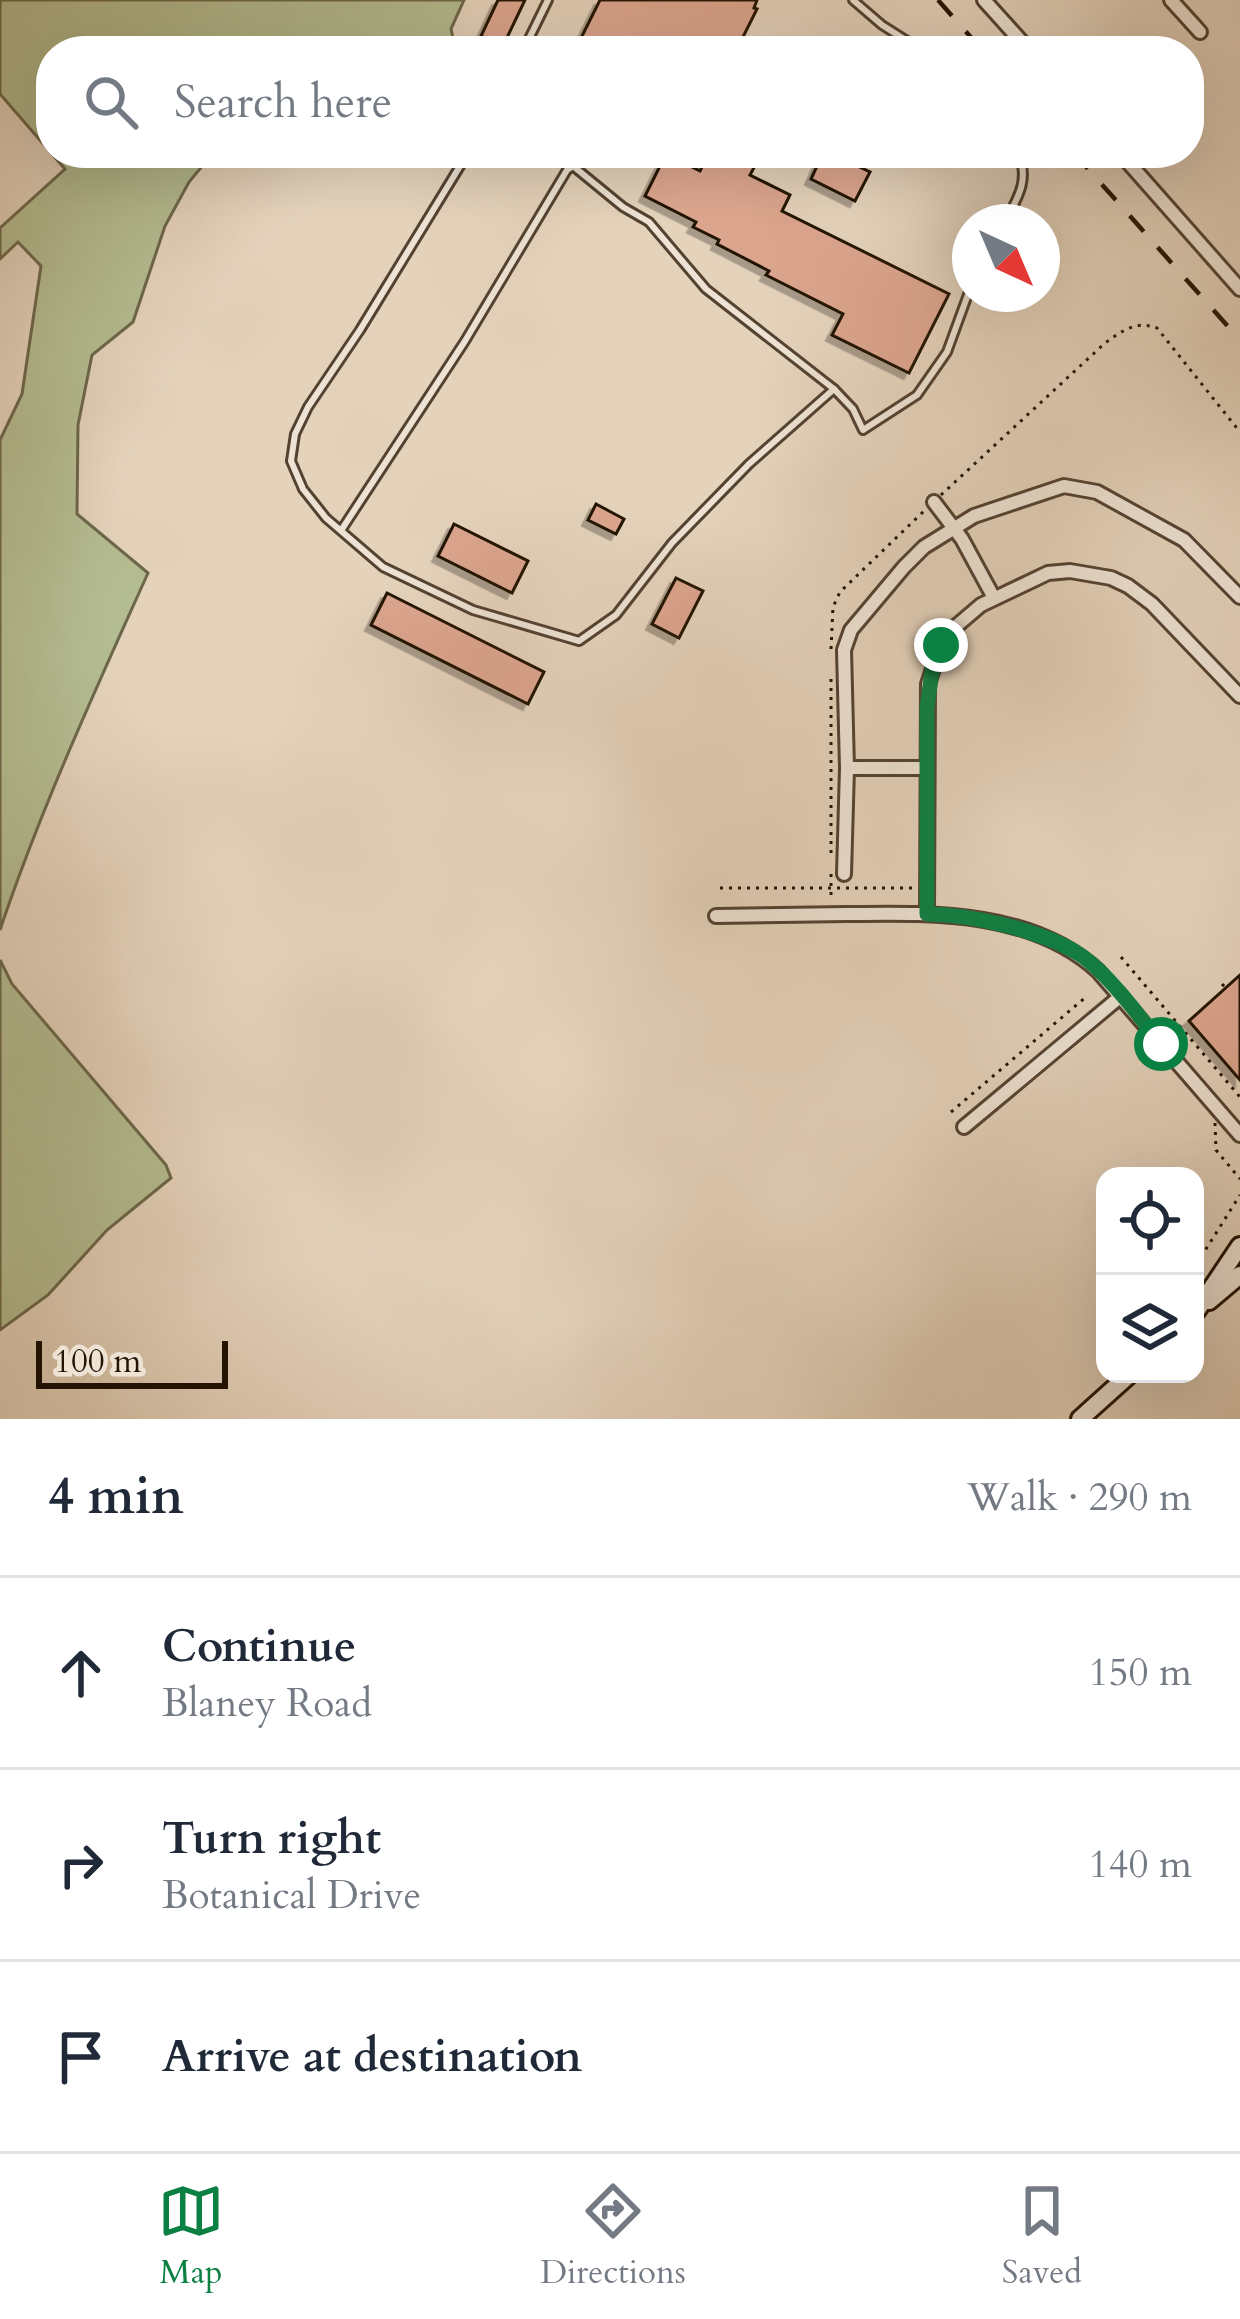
<!DOCTYPE html>
<meta charset="utf-8">
<style>
body{margin:0;font-family:Cardo,serif;background:#f2f2f3;color:#1f2937}
.controls{position:absolute;right:36px;bottom:36px;display:grid;overflow:hidden;border-radius:24px;box-shadow:0 12px 48px #0002}
.controls button{width:108px;height:108px;display:grid;place-items:center;padding:0;border:0;border-bottom:3px solid #e0e1e3;background:#fff;color:#1f2937;font:60px sans-serif}
.compass{position:absolute;left:952px;top:204px;width:108px;height:108px;border-radius:50%;background:#fff;box-shadow:0 12px 48px #0002;rotate:136deg}
.scale{position:absolute;left:36px;bottom:30px;width:192px;box-sizing:border-box;padding-left:12px;border:6px solid #241203;border-top:0;font-size:33px;line-height:42px;white-space:nowrap;color:#241203;-webkit-text-stroke:9px #ede2d3;paint-order:stroke}
.stop{position:absolute;width:36px;height:36px;margin:-27px;border:9px solid #0b8043;border-radius:50%;background:#fff}
.stop.end{background:#0b8043;border-color:#fff;box-shadow:0 3px 12px #0008}
.list{margin:0;padding:0;list-style:none}
h2{display:flex;justify-content:space-between;align-items:center;height:156px;margin:0;padding:0 48px;font-size:51px}
h2 small{font-size:39px;font-weight:400;color:#747a83}
.list li{display:grid;grid-template-columns:78px 1fr auto;gap:36px;align-items:center;box-sizing:border-box;height:192px;padding:0 48px;border-top:3px solid #e0e1e3}
.list b{display:block;font-size:45px;white-space:nowrap}
.list p{margin:0;font-size:39px;white-space:nowrap;color:#747a83}
.list em{font-size:39px;font-style:normal;color:#747a83}
.icon{flex:none;width:66px;height:66px;fill:none;stroke:currentColor;stroke-width:2;stroke-linecap:round;stroke-linejoin:round}
.map{position:relative;flex:none;width:1240px;height:1419px;overflow:hidden}
.search{position:absolute;background:#fff;box-shadow:0 12px 48px #0002;left:36px;right:36px;top:36px;height:132px;display:flex;align-items:center;gap:30px;box-sizing:border-box;padding:0 42px;border-radius:48px;color:#747a83;font-size:45px}
.sheet{height:732px;background:#fff}
nav{display:flex;justify-content:space-around;align-items:center;box-sizing:border-box;height:168px;border-top:3px solid #e0e1e3;background:#fff;font-size:33px;color:#747a83}
nav a{display:grid;justify-items:center;gap:6px}
nav .on{color:#0b8043}
.map>svg:first-child{display:block}
</style>
<div class="map">
<svg width="1240" height="1419" viewBox="0 0 1240 1419">
<defs>
<filter id="shadow"><feDropShadow dx="-5.5" dy="5.5" stdDeviation="0" flood-color="#0004"/></filter>
</defs>
<rect width="100%" height="100%" fill="#e4d2bb"/>
<filter id="stains"><feTurbulence type="fractalNoise" baseFrequency=".00167" numOctaves="4"/><feColorMatrix values="0 0 0 0 .2 0 0 0 0 .09 0 0 0 0 .02 0 0 0 .5 -.17"/></filter>
<radialGradient id="worn" r=".72"><stop offset=".6" stop-color="#630" stop-opacity="0"/><stop offset="1" stop-color="#630" stop-opacity=".3"/></radialGradient>
<!-- green -->
<g fill="#b4bc91" stroke="#6c674a" stroke-width="3">
<path d="M0,0H464L451,29L456,51H51V153H213L189,182L165,226L133,322L92,355L78,425L77,514L148,573C95,691 41,808 0,930V440L22,394L41,266L18,242L0,259V228L65,169L0,94Z"/>
<path d="M0,960L12,984L166,1165L171,1178L107,1230L48,1295L0,1330Z"/>
</g>
<!-- building -->
<g fill="#dca58e" stroke="#241203" stroke-width="3" filter="url(#shadow)">
<path d="M498,0H525L503,46L481,36Z"/>
<path d="M600,0H757L754,8L757,9L736,51H601L580,40Z"/>
<path d="M709,153H735L742,156L745,153L758,160L750,175L790,195L782,211L949,294L909,373L832,335L843,314L766,275L769,271L717,244L719,240L693,227L696,222L645,196L666,154L700,171Z"/>
<path d="M823,153H830L870,172L855,201L811,179Z"/>
<path d="M596,504L624,519L616,534L588,520Z"/>
<path d="M454,524L528,561L512,593L438,556Z"/>
<path d="M676,578L703,591L679,638L652,624Z"/>
<path d="M387,593L544,672L528,704L371,625Z"/>
<path d="M1240,975V1080L1189,1021Z"/>
</g>
<g fill="none" stroke-linecap="round" stroke-linejoin="round">
<!-- lane casing -->
<g stroke="#544231" stroke-width="12">
<g id="lane">
<path d="M853,0L882,25L923,51"/>
<path d="M523,51L548,0"/>
<path d="M468,153L360,330L308,407L295,434L291,461L303,489L326,518L383,567L473,610L579,641L616,615L672,543L749,464L834,389"/>
<path d="M1005,222C1018,198 1030,179 1018,153"/>
<path d="M342,529L465,341L567,170L573,166L623,207L649,222L706,289L834,389L853,409L863,430L917,395L947,352L970,289"/>
</g>
</g>
<!-- street casing -->
<g stroke="#544231" stroke-width="18">
<g id="street">
<path d="M984,0L1030,51"/>
<path d="M1171,0L1200,32"/>
<path d="M1120,153L1240,289"/>
<path d="M934,502L962,539L994,598"/>
<path d="M927,768H847L844,650L851,630L904,567L924,547L974,516L1064,486L1097,492L1184,540L1240,597"/>
<path d="M844,874L847,768"/>
<path d="M927,914L928,684L941,645L954,628L981,605L1048,573L1070,571L1111,578L1128,586L1152,604L1240,696"/>
<path d="M716,916C760,915 804,915 847,914C932,913 1031,910 1098,971L1240,1135"/>
<path d="M964,1127L1121,996"/>
</g>
</g>
<!-- secondary casing -->
<g stroke="#241203" stroke-width="22">
<g id="secondary">
<path d="M1209,1301L1240,1275"/>
<path d="M1197,1310L1240,1246"/>
<path d="M1080,1419L1130,1374"/>
</g>
</g>
<!-- path -->
<g stroke="#241203" stroke-width="3" stroke-dasharray="3 6" stroke-linecap="butt">
<path d="M941,495L1105,343C1122,331 1136,320 1157,328L1240,432"/>
<path d="M831,649L833,607L840,592L925,510"/>
<path d="M831,853V676"/>
<path d="M831,874V901"/>
<path d="M720,888H915"/>
<path d="M1121,957L1240,1097"/>
<path d="M1222,984L1226,988"/>
<path d="M951,1112L1087,996"/>
<path d="M1215,1123L1216,1150L1240,1179"/>
<path d="M1201,1257L1240,1195"/>
</g>
<!-- lane -->
<use href="#lane" stroke="#ede2d3" stroke-width="6"/>
<!-- street -->
<use href="#street" stroke="#ede2d3" stroke-width="12"/>
<!-- secondary -->
<use href="#secondary" stroke="#ede2d3" stroke-width="16"/>
<!-- rail -->
<g stroke="#241203" stroke-width="4.5" stroke-dasharray="21 21" stroke-linecap="butt">
<path d="M938,0L983,51"/>
<path d="M1074,153L1240,340"/>
</g>
</g>
<g fill="none" stroke-linecap="round" stroke-linejoin="round">
<!-- route -->
<path stroke="#0b8043" stroke-width="15" d="M941,645L933,664L927,708V914C972,915 1041,930 1079,954C1106,971 1141,1018 1161,1044"/>
</g>
<rect width="100%" height="100%" filter="url(#stains)"/>
<rect width="100%" height="100%" fill="url(#worn)"/>
</svg>
<div class="controls">
<button><svg class="icon" aria-label="locate" viewBox="0 0 24 24"><circle cx="12" cy="12" r="6"/><path d="M12 2v4M12 18v4M2 12h4M18 12h4"/></svg></button>
<button><svg class="icon" aria-label="layers" viewBox="0 0 24 24"><path d="M12 4l9 5-9 5-9-5zM3 14l9 5 9-5"/></svg></button>
</div>
<svg class="compass" viewBox="-18 -18 36 36"><path d="M0-13l5 13h-10z" fill="#e53935"/><path d="M0 13l5-13h-10z" fill="#747a83"/></svg>
<div class="scale">100 m</div>
<div class="stop" style="left:1161px;top:1044px"></div>
<div class="stop end" style="left:941px;top:645px"></div>
<div class="search"><svg class="icon" aria-label="search" viewBox="0 0 24 24"><circle cx="10" cy="10" r="6"/><path d="M15 15l6 6"/></svg>Search here</div>
</div>
<section class="sheet">
<h2>4 min<small>Walk · 290 m</small></h2>
<ul class="list">
<li><svg class="icon" aria-label="ahead" viewBox="0 0 24 24"><path d="M12 20V5M6 11l6-6 6 6"/></svg><div><b>Continue</b><p>Blaney Road</p></div><em>150 m</em></li>
<li><svg class="icon" aria-label="right" viewBox="0 0 24 24"><path d="M7 20v-9h11M14 6l5 5-5 5"/></svg><div><b>Turn right</b><p>Botanical Drive</p></div><em>140 m</em></li>
<li><svg class="icon" aria-label="arrive" viewBox="0 0 24 24"><path d="M6 21V4h12l-3 4 3 4H6"/></svg><div><b>Arrive at destination</b></div></li>
</ul>
</section>
<nav>
<a class="on"><svg class="icon" aria-label="map" viewBox="0 0 24 24"><path d="M3 6l6-2 6 2 6-2v14l-6 2-6-2-6 2zM9 4v14M15 6v14"/></svg>Map</a>
<a><svg class="icon" aria-label="directions" viewBox="0 0 24 24"><path d="M12 3l9 9-9 9-9-9zM9 14v-3h6M13 9l2 2-2 2"/></svg>Directions</a>
<a><svg class="icon" aria-label="saved" viewBox="0 0 24 24"><path d="M7 4h10v16l-5-4-5 4z"/></svg>Saved</a>
</nav>
